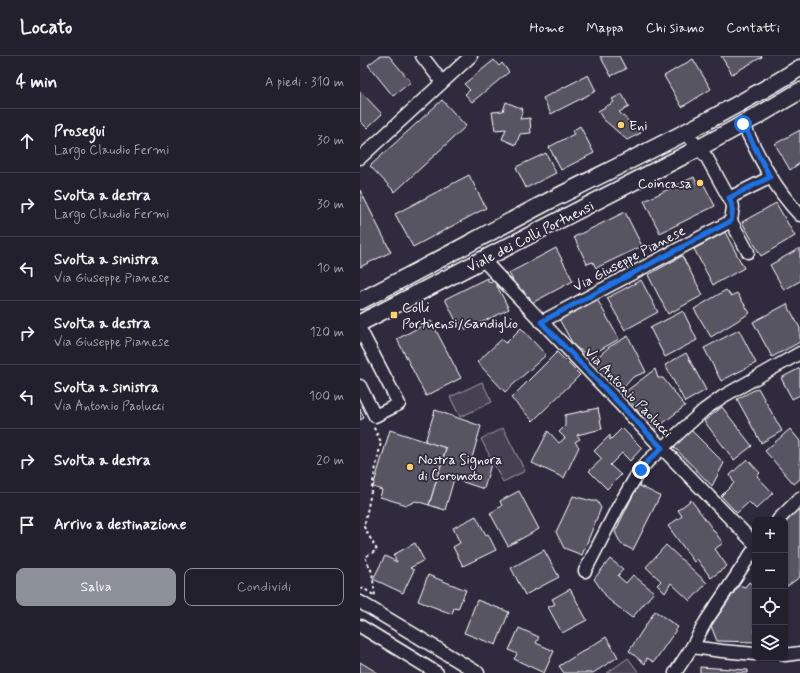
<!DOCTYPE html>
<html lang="it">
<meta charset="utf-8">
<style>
body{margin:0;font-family:Mynerve,sans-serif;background:#2f2d3a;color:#f1f3f6}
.controls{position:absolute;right:12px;bottom:12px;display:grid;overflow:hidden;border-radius:8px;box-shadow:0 1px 3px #0004}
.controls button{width:36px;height:36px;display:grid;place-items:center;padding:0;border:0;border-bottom:1px solid #403e4a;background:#23202e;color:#f1f3f6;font:20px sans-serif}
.stop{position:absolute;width:12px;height:12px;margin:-9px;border:3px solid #1a73e8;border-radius:50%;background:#fff}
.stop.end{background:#1a73e8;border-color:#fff;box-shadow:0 1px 4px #0008}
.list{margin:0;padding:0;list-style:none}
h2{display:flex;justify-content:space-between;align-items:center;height:52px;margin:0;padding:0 16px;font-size:17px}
h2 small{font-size:13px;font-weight:400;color:#a3a3aa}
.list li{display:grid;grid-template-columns:26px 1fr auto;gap:12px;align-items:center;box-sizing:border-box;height:64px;padding:0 16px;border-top:1px solid #403e4a}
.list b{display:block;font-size:15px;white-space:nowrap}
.list p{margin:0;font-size:13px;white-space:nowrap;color:#a3a3aa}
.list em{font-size:13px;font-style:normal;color:#a3a3aa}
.actions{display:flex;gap:8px;padding:12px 16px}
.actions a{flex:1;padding:9px 0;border:1px solid #8c9099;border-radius:8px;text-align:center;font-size:14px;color:#8c9099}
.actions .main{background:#8c9099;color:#fff}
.icon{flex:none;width:22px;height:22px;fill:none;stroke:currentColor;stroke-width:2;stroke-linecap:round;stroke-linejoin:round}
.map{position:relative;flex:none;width:440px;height:617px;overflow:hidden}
header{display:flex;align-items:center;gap:24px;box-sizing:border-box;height:56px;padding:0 20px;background:#23202e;border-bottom:1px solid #403e4a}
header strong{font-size:19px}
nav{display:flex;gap:22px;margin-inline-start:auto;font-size:14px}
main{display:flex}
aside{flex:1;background:#23202e}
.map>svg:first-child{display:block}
</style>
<header>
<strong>Locato</strong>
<nav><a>Home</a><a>Mappa</a><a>Chi siamo</a><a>Contatti</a></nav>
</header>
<main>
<aside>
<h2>4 min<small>A piedi · 310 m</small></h2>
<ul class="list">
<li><svg class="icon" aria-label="ahead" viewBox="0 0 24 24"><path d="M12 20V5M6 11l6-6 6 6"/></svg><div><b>Prosegui</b><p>Largo Claudio Fermi</p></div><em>30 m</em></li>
<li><svg class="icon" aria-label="right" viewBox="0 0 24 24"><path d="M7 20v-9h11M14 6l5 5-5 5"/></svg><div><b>Svolta a destra</b><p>Largo Claudio Fermi</p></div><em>30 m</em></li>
<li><svg class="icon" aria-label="left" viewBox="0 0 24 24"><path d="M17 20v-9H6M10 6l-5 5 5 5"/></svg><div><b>Svolta a sinistra</b><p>Via Giuseppe Pianese</p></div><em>10 m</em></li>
<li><svg class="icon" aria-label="right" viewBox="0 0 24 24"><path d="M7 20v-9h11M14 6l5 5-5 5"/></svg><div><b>Svolta a destra</b><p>Via Giuseppe Pianese</p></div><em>120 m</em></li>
<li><svg class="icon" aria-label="left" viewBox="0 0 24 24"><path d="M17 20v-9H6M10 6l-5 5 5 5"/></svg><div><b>Svolta a sinistra</b><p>Via Antonio Paolucci</p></div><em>100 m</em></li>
<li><svg class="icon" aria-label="right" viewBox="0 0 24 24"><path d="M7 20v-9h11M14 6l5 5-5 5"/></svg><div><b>Svolta a destra</b></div><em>20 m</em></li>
<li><svg class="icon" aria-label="arrive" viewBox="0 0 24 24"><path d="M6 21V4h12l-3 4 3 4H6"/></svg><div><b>Arrivo a destinazione</b></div></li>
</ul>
<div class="actions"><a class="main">Salva</a><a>Condividi</a></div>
</aside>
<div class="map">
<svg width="440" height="617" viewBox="0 0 440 617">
<rect width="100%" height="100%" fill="#2f2a3d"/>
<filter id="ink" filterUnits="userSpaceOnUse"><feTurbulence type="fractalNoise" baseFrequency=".025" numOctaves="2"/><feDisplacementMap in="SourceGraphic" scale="8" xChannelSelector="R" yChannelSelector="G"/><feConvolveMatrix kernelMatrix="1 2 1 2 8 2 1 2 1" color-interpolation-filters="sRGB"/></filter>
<g filter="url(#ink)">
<!-- green -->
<g fill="#464152" stroke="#a2a0a8">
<path d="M122,326L132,346L100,361L90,341Z"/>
<path d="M143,372L165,415L143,426L121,383Z"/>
<path d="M268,602L279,617H247Z"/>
</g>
<!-- building -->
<g fill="#595564" stroke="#fff">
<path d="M20,0H29L51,26L33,40L8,9Z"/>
<path d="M240,0H259L266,13L251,20Z"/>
<path d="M361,0H402V1L372,18Z"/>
<path d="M333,3L351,33L322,51L304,20Z"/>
<path d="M134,4L139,10L142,7L149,16L112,46L105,38L110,34L104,28Z"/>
<path d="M228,19L236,35L191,58L183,42Z"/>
<path d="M0,35L22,58L7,72L0,65Z"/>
<path d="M262,38L269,51L259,56L281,77L267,84L243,63L238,55L254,46L252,43Z"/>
<path d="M82,44L106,70L35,136L10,110Z"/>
<path d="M146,46L163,53L160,63L170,62L171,77L160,78L156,89L142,83L146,73L135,74L132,56L143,55Z"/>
<path d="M220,70L234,97L201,114L189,91L214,78L212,75Z"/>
<path d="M440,74V107L430,114L415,88Z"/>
<path d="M186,97L196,117L166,132L156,111Z"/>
<path d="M109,119L126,152L53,191L35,158Z"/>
<path d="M334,121L337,128L342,125L355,150L300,177L284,145Z"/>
<path d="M0,134L31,196L0,211Z"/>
<path d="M416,147L435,180L401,200L382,166Z"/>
<path d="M265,156L282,190L236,212L233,206L227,208L214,181Z"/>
<path d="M365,176L384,212L353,229L334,193Z"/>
<path d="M196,192L213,225L172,247L169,240L167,241L163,234L161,235L158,229L156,230L149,217Z"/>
<path d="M440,192V225L424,234L410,209Z"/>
<path d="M322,200L343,239L308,258L288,219Z"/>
<path d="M127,222L129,226L134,224L149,253L106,274L103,269L96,265L85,243Z"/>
<path d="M281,224L298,256L265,274L247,242Z"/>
<path d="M366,234L371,240L377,237L390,257L351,281L334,253Z"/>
<path d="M237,243L259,283L229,300L214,290L199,263Z"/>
<path d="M427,248L440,272V286L412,301L393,266Z"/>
<path d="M323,255L337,284L305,301L290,272Z"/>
<path d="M71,265L101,322L66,340L37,283Z"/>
<path d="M161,272L186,299L145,336L117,306L142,283L146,287Z"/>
<path d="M379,274L396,307L361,325L344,292Z"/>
<path d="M268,280L286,316L273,321L263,332L233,305L249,291Z"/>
<path d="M197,296L220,319L173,365L151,342Z"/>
<path d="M326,297L346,334L325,346L305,309Z"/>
<path d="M440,312V339L432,343L421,322Z"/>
<path d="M295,313L298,322H303L325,350L293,375L264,337Z"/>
<path d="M398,332L422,375L401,387L377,343Z"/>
<path d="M362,351L392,390L374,404L344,365Z"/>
<path d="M238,352L242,373L217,379L220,383L215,386L219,391L204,422L172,407L188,375L199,387L205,382L199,376L205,370V359Z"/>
<path d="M0,353L4,362L0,364Z"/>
<path d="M75,354L121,370L112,402L131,408L124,433L94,423L85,454L69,449L86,392L65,386Z"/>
<path d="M262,372L282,392L270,405L262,397L250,409L261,419L247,433L229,415L242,403L234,395L250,379V384Z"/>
<path d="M430,373L440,385V423L434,428L405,395Z"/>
<path d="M30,374L86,392L69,449L56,445L47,449L20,441L22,434L13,431Z"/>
<path d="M331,374L364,407L352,430L314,391Z"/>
<path d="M387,403L400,417L397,420L413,437L396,453L389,446L377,457L361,440L374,427L370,419Z"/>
<path d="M278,429L300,440L273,494L261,488L255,476Z"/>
<path d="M159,435L179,473L148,490L130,457L142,450L140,445Z"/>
<path d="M213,440L232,445H237L241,452L222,499L204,492L196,476Z"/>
<path d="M331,444L363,487L355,493L367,510L351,522L337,503L334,506L308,470L322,460L318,454Z"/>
<path d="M438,453L440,455V521L426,531L425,530V467Z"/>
<path d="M116,460L126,479L128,478L136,494L103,510L93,491L100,487L93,472Z"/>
<path d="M55,487L64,504L50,512L54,514L43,537L13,523L25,500L37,506L33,499Z"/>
<path d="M306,489L347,527L330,545L311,527L305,537L297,529L301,525L286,511Z"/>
<path d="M184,494L199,521L165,539L151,512Z"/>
<path d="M250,503L263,513L258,520L266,527L273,519L294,536L272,562L248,543L234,523Z"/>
<path d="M68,519L106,534L98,553L94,552L92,558L58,545Z"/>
<path d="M389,526L395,531V586L357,585L351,570L379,529L385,531Z"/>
<path d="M210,533L227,564L202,577L188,551L195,548L192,543Z"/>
<path d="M117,544L149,556L136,589L104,577Z"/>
<path d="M295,555L318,571L294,606L287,602L285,608L269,595Z"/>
<path d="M159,572L179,581L176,587L194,595L184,617L154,603L157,598L149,594Z"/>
<path d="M246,581L258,601L233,617H204L199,610Z"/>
<path d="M0,606L18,617H0Z"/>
<path d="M340,611L388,614V617H340Z"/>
</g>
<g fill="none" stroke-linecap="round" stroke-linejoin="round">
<!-- minor casing -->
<g stroke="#fff" stroke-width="15">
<g id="minor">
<path d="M62,0L82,26"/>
<path d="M383,68C399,101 414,132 440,159"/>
<path d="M325,76L347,102L369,142L411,121"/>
<path d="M0,102L111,0"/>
<path d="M369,142L372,147L373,151L371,165L388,196"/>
<path d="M123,204L302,392L395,488"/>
<path d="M181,266L371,165"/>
<path d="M0,273L39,348L15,360L0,330"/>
<path d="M418,464L440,442"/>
<path d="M225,515L258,451L278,417L288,405L344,354L362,341L440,297"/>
<path d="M0,546L118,617"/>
<path d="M0,570L77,617"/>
<path d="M332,591L362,595L395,598"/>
<path d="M425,599L440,597"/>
<path d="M315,617L332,591L346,565L395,492"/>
</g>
</g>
<!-- major casing -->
<g stroke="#fff" stroke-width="19">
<g id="major">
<path d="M0,245C63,213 124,179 187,146C272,103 359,62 440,12"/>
<path d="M0,267L339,92L394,62L440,35"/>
</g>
</g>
<!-- path -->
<path stroke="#fff" stroke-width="2" stroke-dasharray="3 3" stroke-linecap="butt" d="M1,534L3,532L15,540L12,516L5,501L17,494L4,471L21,386L13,370"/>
<!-- minor -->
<use href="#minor" stroke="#2f2a3d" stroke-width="12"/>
<!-- major -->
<use href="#major" stroke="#2f2a3d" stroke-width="16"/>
</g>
</g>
<g fill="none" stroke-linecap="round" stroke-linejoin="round" filter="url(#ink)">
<!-- route -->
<path stroke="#1a73e8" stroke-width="5" d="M281,414L288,405L302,392L181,266L371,165C373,156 373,150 369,142L410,121L383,68"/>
</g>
<!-- markers -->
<g fill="#ffd166" stroke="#2f2a3d" stroke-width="1.5">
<circle cx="261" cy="69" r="4"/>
<circle cx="340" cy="127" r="4"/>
<rect x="30" y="255" width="8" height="8" rx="2"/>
<circle cx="50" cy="411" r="4"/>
</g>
<g text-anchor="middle" stroke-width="3.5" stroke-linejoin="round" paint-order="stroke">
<!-- poi labels -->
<g font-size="14" fill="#fff" stroke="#2f2a3d" text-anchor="start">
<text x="269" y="74">Eni</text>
<text x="332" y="132" text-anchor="end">Coincasa</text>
<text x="42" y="256">Colli<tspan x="42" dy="16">Portuensi/Gandiglio</tspan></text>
<text x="58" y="408">Nostra Signora<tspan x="58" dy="16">di Coromoto</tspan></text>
</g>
<!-- street labels -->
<g font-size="14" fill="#fff" stroke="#2f2a3d">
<text transform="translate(170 180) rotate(-27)" y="5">Viale dei Colli Portuensi</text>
<text transform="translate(269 202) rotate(-28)" y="5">Via Giuseppe Pianese</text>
<text transform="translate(269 336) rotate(46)" y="5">Via Antonio Paolucci</text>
</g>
</g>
</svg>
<div class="controls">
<button>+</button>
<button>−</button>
<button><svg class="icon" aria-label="locate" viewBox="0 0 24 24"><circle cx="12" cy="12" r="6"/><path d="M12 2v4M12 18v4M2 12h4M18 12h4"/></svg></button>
<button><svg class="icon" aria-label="layers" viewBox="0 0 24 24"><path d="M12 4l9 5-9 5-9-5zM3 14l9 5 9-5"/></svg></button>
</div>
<div class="stop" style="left:383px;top:68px"></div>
<div class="stop end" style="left:281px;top:414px"></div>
</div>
</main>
